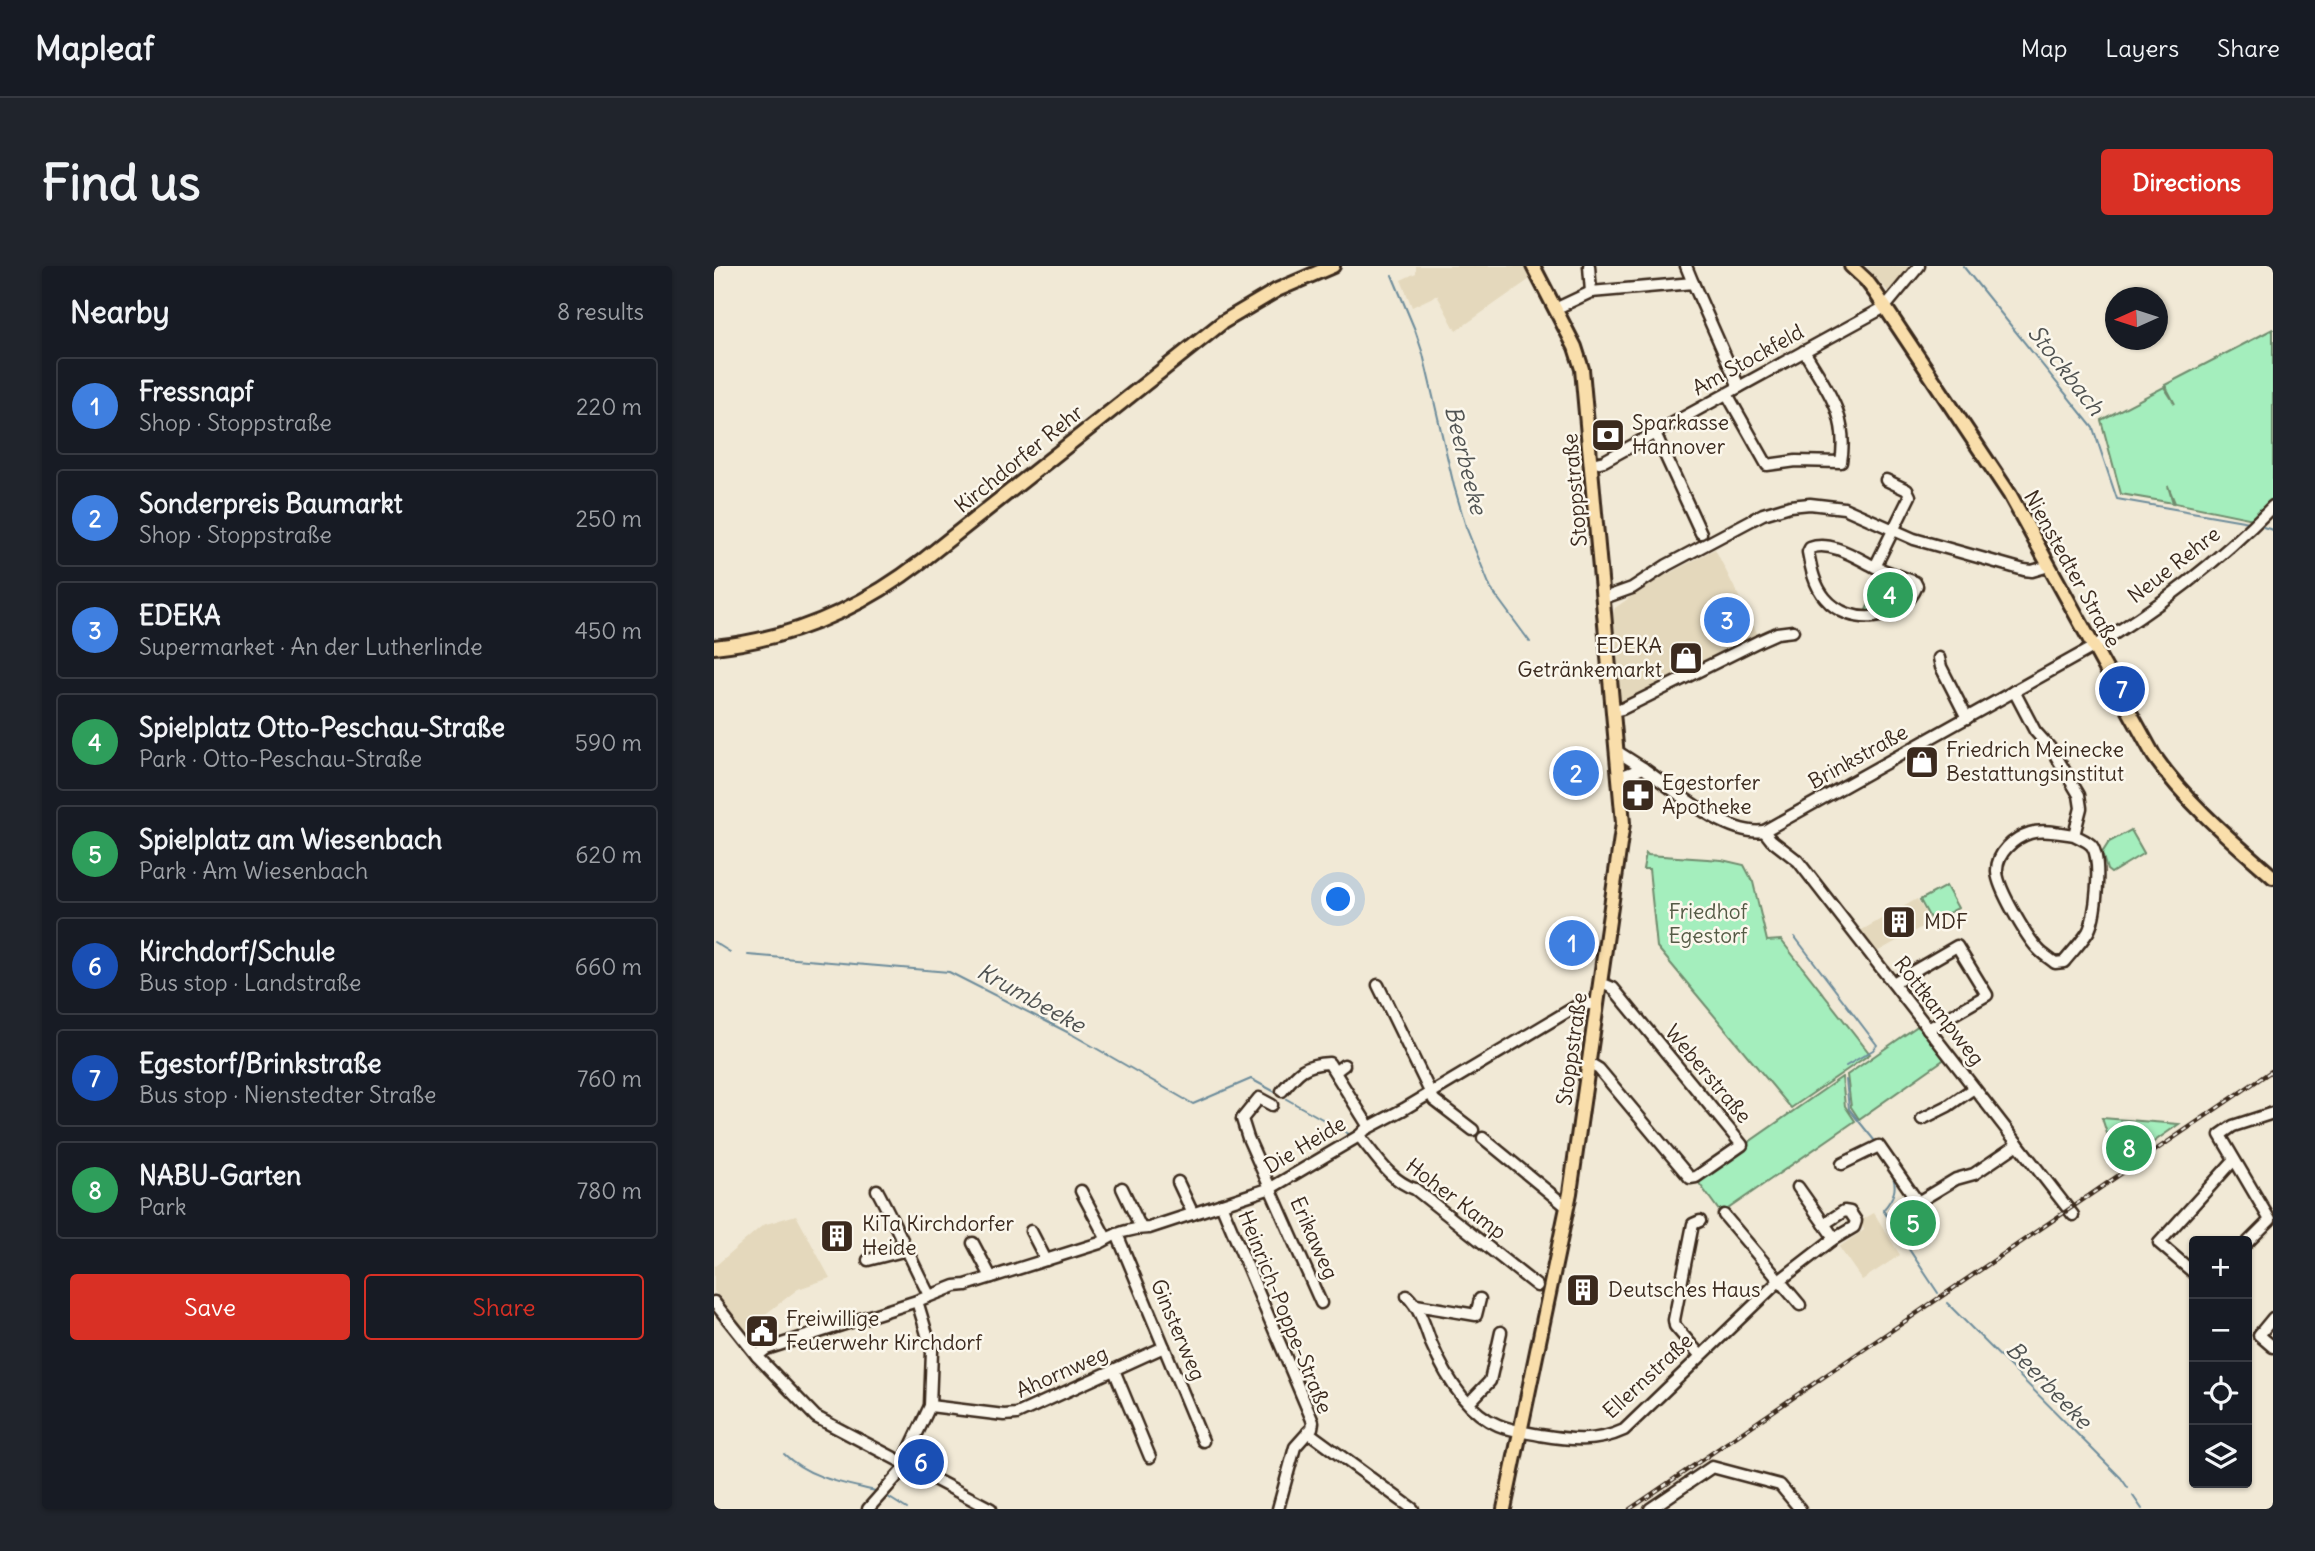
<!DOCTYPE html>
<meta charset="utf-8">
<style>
body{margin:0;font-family:Delius,sans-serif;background:#20242c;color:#f1f3f6}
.controls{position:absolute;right:21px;bottom:21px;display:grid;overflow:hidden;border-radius:7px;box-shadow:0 2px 5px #0004}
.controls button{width:63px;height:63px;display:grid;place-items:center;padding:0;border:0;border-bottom:2px solid #363941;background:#171b24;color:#f1f3f6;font:35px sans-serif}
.compass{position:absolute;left:1391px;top:21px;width:63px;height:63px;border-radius:50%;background:#171b24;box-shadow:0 2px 5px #0004;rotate:267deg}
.you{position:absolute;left:625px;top:634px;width:24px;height:24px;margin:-18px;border:5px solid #fff;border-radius:50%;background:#1a73e8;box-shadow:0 0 0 10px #1a73e833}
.badge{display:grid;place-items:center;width:46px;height:46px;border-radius:50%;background:#d93025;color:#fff;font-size:23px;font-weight:700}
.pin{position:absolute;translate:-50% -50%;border:4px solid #fff;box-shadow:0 2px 7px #0006}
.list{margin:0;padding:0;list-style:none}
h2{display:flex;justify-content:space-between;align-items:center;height:91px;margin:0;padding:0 28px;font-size:30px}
h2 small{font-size:23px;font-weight:400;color:#9ea1a6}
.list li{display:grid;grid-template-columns:46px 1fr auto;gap:21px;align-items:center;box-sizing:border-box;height:98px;margin:0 14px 14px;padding:0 14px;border:2px solid #363941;border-radius:7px}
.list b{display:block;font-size:26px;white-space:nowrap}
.list p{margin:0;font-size:23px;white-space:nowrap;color:#9ea1a6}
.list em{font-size:23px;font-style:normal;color:#9ea1a6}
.actions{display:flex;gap:14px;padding:21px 28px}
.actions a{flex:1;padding:16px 0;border:2px solid #d93025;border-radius:7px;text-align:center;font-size:24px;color:#d93025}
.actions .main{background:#d93025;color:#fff}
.icon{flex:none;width:38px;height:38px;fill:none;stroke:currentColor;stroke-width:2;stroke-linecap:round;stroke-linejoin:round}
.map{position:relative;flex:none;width:1559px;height:1243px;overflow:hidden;border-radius:7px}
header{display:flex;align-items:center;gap:42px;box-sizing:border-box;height:98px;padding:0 35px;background:#171b24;border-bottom:2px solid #363941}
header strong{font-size:33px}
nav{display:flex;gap:38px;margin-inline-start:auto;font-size:24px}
.intro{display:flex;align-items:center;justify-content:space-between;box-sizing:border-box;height:168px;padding:0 42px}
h1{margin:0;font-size:49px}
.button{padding:18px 32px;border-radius:7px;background:#d93025;color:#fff;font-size:24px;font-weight:700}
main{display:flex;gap:42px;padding:0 42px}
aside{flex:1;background:#171b24;border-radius:7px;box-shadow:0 2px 5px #0004}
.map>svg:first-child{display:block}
</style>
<header>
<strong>Mapleaf</strong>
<nav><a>Map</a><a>Layers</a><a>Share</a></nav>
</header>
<div class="intro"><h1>Find us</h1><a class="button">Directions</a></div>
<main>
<aside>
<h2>Nearby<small>8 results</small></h2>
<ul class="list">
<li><span class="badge" style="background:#3f7fe0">1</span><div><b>Fressnapf</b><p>Shop · Stoppstraße</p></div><em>220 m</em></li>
<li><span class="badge" style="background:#3f7fe0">2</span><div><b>Sonderpreis Baumarkt</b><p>Shop · Stoppstraße</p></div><em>250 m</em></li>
<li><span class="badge" style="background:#3f7fe0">3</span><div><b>EDEKA</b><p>Supermarket · An der Lutherlinde</p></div><em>450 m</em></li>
<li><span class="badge" style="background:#2e9e5b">4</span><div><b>Spielplatz Otto-Peschau-Straße</b><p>Park · Otto-Peschau-Straße</p></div><em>590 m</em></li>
<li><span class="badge" style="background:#2e9e5b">5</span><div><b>Spielplatz am Wiesenbach</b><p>Park · Am Wiesenbach</p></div><em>620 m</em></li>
<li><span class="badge" style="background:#1a4fb4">6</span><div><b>Kirchdorf/Schule</b><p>Bus stop · Landstraße</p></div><em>660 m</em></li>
<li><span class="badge" style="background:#1a4fb4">7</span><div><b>Egestorf/Brinkstraße</b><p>Bus stop · Nienstedter Straße</p></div><em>760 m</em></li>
<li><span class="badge" style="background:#2e9e5b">8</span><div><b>NABU-Garten</b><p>Park</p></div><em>780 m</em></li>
</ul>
<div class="actions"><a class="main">Save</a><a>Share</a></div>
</aside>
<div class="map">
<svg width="1559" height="1243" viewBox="0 0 1559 1243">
<rect width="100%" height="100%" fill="#f1e9d6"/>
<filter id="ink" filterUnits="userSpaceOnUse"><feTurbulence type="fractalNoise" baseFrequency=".0143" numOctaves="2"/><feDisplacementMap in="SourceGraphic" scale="14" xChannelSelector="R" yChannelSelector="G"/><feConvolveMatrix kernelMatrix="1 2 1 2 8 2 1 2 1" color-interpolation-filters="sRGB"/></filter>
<g filter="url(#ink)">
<!-- built -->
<g fill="#e4d8bc">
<path d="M702,0H813L819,11L742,65L723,29L698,41L687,14L702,7Z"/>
<path d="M1152,0H1200L1176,28Z"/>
<path d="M1001,283L1046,373L907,438L899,347L901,342L935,318Z"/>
<path d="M1203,633L1217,656L1161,687L1146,665Z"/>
<path d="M1160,947L1186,989L1148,1014L1125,981L1150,964L1146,955Z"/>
<path d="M82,949L116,1012L84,1023L31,1064L0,1025V1001L49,959Z"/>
</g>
<!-- green -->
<g fill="#a4eebd" stroke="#708c6e" stroke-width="2">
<path d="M1559,63V233L1539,253L1461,237L1454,220L1459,237L1407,228L1387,154L1450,121L1461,138L1451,119Z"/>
<path d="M1169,308L1195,317V325C1184,338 1171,345 1154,347L1152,344Z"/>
<path d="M1417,564L1430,587L1397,607L1393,604L1388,587L1395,576Z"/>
<path d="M932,587L934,589L1008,594L1030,599L1039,616L1053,675L1067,674L1156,788L1077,842L943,681L935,603H929Z"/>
<path d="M1232,620L1244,642L1218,656L1206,634Z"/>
<path d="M1205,759H1208L1232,792L1145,853L1137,841L1133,809Z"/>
<path d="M1128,811L1131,840L1141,855L1008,947L1006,946L982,913Z"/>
<path d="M1388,852L1465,858L1404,901Z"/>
<path d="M1196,936L1217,969L1202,978L1181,945Z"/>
</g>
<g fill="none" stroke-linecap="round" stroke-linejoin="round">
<!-- stream -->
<g stroke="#6d8c9b" stroke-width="2">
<path d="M1249,0L1379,162L1403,233L1535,256"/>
<path d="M678,9L701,64L709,88L740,220L752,261L777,323L816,376"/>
<path d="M1549,261L1559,264"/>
<path d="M1081,671L1163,779L1159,784L1132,800"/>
<path d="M0,676L16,686"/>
<path d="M34,689L235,706L359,769L479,838L537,813L563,827"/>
<path d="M1132,814L1135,843L1160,874"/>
<path d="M567,830L635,868"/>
<path d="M1166,893L1171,897"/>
<path d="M1176,905C1185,920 1180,932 1169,944L1224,1027"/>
<path d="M1233,1037L1407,1212L1414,1222"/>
<path d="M70,1188C95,1212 128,1217 161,1225"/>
<path d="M1419,1230L1428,1243"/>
<path d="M174,1231L193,1243"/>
</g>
<!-- minor casing -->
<g stroke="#3b2a1e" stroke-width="15">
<g id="minor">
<path d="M875,0L877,26"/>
<path d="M972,0L979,17"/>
<path d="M841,43L877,26L979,17L1025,121"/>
<path d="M1013,128L1053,199L1082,195L1127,196C1135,149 1113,124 1090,85"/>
<path d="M941,167L987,267"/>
<path d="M878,198L890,195L1171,41L1205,0"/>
<path d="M1161,301C1143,292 1117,274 1096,282L1094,286C1097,302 1100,319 1111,332C1136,362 1188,356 1203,320L1201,316L1161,301L1196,230L1193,224L1172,214"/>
<path d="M890,332L918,322L953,299L1049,248L1076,240L1096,238L1130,242L1200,273L1310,304L1318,305L1335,300"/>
<path d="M1225,392L1227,401L1253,452"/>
<path d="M1300,425L1321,465L1339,485L1365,529L1367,542L1360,569C1365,572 1374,575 1378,580C1388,594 1382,653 1374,666C1367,677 1358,686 1350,696L1341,697C1335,692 1328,688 1324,683C1312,670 1284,623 1283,606C1282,587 1300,572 1316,567C1329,563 1347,567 1360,569"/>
<path d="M900,445L908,443L1045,375L1063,367L1079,365"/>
<path d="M904,486L929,502"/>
<path d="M906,511L929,502C959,523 1013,571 1050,565L1374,384C1440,345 1505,295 1559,240"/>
<path d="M1050,565L1057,574L1084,595L1359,949"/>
<path d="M1179,717L1243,680L1273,729L1214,763"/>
<path d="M664,719L720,834L759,864"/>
<path d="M875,797L885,803L976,912L982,911L1028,879L899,722L887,717"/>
<path d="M622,805L630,799"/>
<path d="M568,825C584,806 590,798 615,797L655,861"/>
<path d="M558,839L545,832L528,853L534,872L607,1037"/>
<path d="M1208,853L1234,840L1260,822"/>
<path d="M645,870C662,890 676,915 701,923L823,1020"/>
<path d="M769,872L853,941"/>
<path d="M1128,898L1165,880L1204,936L1242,913L1260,908L1304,878"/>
<path d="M464,916L479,948"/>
<path d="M408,922L427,962"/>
<path d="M163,924C182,959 197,994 215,1029"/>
<path d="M367,925L392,972"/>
<path d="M507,938L599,1156L598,1162L581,1181L564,1243"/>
<path d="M1010,949L1086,1039"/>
<path d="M986,955L979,958L960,1054L961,1060L986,1089"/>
<path d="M1110,958L1130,945L1136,946L1142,955L1140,961L1118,974"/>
<path d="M317,965L332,994"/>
<path d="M403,968L489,1175"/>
<path d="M259,977L277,1011"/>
<path d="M1533,977L1556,954L1506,869L1519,860L1559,847"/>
<path d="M154,994L193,984"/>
<path d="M1480,1007L1445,977L1520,894"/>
<path d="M693,1030C706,1043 711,1060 717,1077C730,1107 752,1146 784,1159C798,1165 811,1166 826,1169C856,1174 882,1177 910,1164L1065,1015L1118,974V969L1084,921"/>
<path d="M0,1036L43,1090L102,1151L277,1243"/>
<path d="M702,1039L762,1049L766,1033"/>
<path d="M1559,1052L1545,1069L1559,1081"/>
<path d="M43,1090L52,1083L203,1035L241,1020L252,1019L386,977C400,968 418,962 435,962L557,922L645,870L652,863L690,843L866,738H884"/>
<path d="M400,1104L436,1191"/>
<path d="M755,1137L776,1115L787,1066"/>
<path d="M216,1140L290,1149L303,1148L450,1081"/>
<path d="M594,1166L699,1243"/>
<path d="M189,1197L216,1140L218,1085L203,1035"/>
<path d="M154,1243L193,1199"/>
<path d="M936,1243L998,1201L1066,1219L1086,1243"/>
</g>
</g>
<!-- major casing -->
<g stroke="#3b2a1e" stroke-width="18">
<g id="major">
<path d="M1137,0L1152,14L1161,26L1296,229L1440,490C1473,537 1516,573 1559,611"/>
<path d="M0,381C79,373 146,343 208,295L509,56L563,24L619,0"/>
<path d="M790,1243L856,927L909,557L868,103L861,81L819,0"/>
</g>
</g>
<!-- minor -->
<use href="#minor" stroke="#fbf7ec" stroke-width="10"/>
<!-- major -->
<use href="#major" stroke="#f9deab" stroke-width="12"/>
<!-- rail casing -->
<g stroke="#3b2a1e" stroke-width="4.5">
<path id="rail" d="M916,1243L1559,804"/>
</g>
<!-- rail -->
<use href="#rail" stroke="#fbf7ec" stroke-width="2" stroke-dasharray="5" stroke-linecap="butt"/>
</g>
</g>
<!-- icons -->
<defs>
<g id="bank-square" transform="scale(1.75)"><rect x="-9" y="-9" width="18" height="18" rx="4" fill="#3b2a1e" stroke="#fbf7ec"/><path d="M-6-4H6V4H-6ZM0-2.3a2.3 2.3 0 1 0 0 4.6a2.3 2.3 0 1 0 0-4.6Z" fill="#fff"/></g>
<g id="shop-square" transform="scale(1.75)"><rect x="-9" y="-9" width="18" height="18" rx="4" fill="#3b2a1e" stroke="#fbf7ec"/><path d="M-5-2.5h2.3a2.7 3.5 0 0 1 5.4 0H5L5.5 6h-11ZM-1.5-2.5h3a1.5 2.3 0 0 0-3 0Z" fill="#fff"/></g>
<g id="pharmacy-square" transform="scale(1.75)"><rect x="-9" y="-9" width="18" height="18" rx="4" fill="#3b2a1e" stroke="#fbf7ec"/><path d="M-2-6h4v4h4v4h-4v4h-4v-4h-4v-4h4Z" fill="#fff"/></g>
<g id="building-square" transform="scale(1.75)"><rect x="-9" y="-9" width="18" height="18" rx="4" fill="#3b2a1e" stroke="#fbf7ec"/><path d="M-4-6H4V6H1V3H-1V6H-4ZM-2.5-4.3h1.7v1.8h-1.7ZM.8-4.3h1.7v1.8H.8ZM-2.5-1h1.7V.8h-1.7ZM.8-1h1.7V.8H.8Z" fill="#fff"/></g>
<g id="civic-square" transform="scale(1.75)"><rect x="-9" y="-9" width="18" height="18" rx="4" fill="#3b2a1e" stroke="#fbf7ec"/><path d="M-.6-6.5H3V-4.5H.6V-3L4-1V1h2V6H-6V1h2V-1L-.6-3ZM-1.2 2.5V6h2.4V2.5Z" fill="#fff"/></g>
</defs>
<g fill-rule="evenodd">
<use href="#bank-square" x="894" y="169"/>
<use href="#shop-square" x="972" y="392"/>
<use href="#shop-square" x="1208" y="496"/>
<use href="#pharmacy-square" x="924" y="529"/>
<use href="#building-square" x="1185" y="656"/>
<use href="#building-square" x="123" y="970"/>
<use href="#building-square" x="869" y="1024"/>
<use href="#civic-square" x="48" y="1065"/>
</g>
<g text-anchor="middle" stroke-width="5" stroke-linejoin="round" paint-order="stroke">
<!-- street labels -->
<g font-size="21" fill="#3b2a1e" stroke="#fbf7ec">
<text transform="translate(1034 94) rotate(-29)" y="7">Am Stockfeld</text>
<text transform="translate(305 193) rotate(-39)" y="7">Kirchdorfer Rehr</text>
<text transform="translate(861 224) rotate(-95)" y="7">Stoppstraße</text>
<text transform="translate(1460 299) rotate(-38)" y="7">Neue Rehre</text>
<text transform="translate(1358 303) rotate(61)" y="7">Nienstedter Straße</text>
<text transform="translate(1144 491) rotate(-29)" y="7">Brinkstraße</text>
<text transform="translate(1225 745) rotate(52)" y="7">Rottkampweg</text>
<text transform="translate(858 783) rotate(-82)" y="7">Stoppstraße</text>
<text transform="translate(994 808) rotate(50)" y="7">Weberstraße</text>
<text transform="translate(591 879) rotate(-31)" y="7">Die Heide</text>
<text transform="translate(742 933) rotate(37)" y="7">Hoher Kamp</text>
<text transform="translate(600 972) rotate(66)" y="7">Erikaweg</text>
<text transform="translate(571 1046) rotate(68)" y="7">Heinrich-Poppe-Straße</text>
<text transform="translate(464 1064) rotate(67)" y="7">Ginsterweg</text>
<text transform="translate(348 1106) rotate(-24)" y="7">Ahornweg</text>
<text transform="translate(934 1110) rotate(-43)" y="7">Ellernstraße</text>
</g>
<!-- poi labels -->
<g font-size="21" fill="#3b2a1e" stroke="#fbf7ec" text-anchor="start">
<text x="918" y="164">Sparkasse<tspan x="918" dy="24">Hannover</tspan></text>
<text x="948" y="387" text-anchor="end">EDEKA<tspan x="948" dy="24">Getränkemarkt</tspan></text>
<text x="1232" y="491">Friedrich Meinecke<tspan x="1232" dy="24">Bestattungsinstitut</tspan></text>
<text x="948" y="524">Egestorfer<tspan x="948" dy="24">Apotheke</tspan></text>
<text x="1210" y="663">MDF</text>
<text x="148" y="965">KiTa Kirchdorfer<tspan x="148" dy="24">Heide</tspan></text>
<text x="894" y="1031">Deutsches Haus</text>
<text x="72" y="1060">Freiwillige<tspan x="72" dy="24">Feuerwehr Kirchdorf</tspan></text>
</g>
<!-- park labels -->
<g font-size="21" fill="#555b46" stroke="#fbf7ec">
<text x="994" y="653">Friedhof<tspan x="994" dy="24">Egestorf</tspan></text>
</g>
<!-- water labels -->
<g font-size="23" font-style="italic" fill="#505352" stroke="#fbf7ec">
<text transform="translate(1352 104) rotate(52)" y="8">Stockbach</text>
<text transform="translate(752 194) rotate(76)" y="8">Beerbeeke</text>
<text transform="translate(317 732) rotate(29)" y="8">Krumbeeke</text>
<text transform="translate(1335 1119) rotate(46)" y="8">Beerbeeke</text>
</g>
</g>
</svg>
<div class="controls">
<button>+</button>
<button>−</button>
<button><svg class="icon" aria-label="locate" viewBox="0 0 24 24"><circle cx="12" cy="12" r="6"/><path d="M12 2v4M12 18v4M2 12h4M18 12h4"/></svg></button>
<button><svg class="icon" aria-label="layers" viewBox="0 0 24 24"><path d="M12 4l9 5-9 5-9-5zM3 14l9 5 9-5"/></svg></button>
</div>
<svg class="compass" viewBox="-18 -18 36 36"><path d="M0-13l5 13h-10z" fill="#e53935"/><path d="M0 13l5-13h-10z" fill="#9ea1a6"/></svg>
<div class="you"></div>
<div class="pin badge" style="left:858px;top:677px;background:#3f7fe0">1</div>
<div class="pin badge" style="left:862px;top:507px;background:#3f7fe0">2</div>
<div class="pin badge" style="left:1013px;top:354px;background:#3f7fe0">3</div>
<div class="pin badge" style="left:1176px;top:329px;background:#2e9e5b">4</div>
<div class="pin badge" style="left:1199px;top:957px;background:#2e9e5b">5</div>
<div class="pin badge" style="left:207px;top:1196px;background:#1a4fb4">6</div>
<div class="pin badge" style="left:1408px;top:423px;background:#1a4fb4">7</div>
<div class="pin badge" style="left:1415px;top:882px;background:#2e9e5b">8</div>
</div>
</main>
